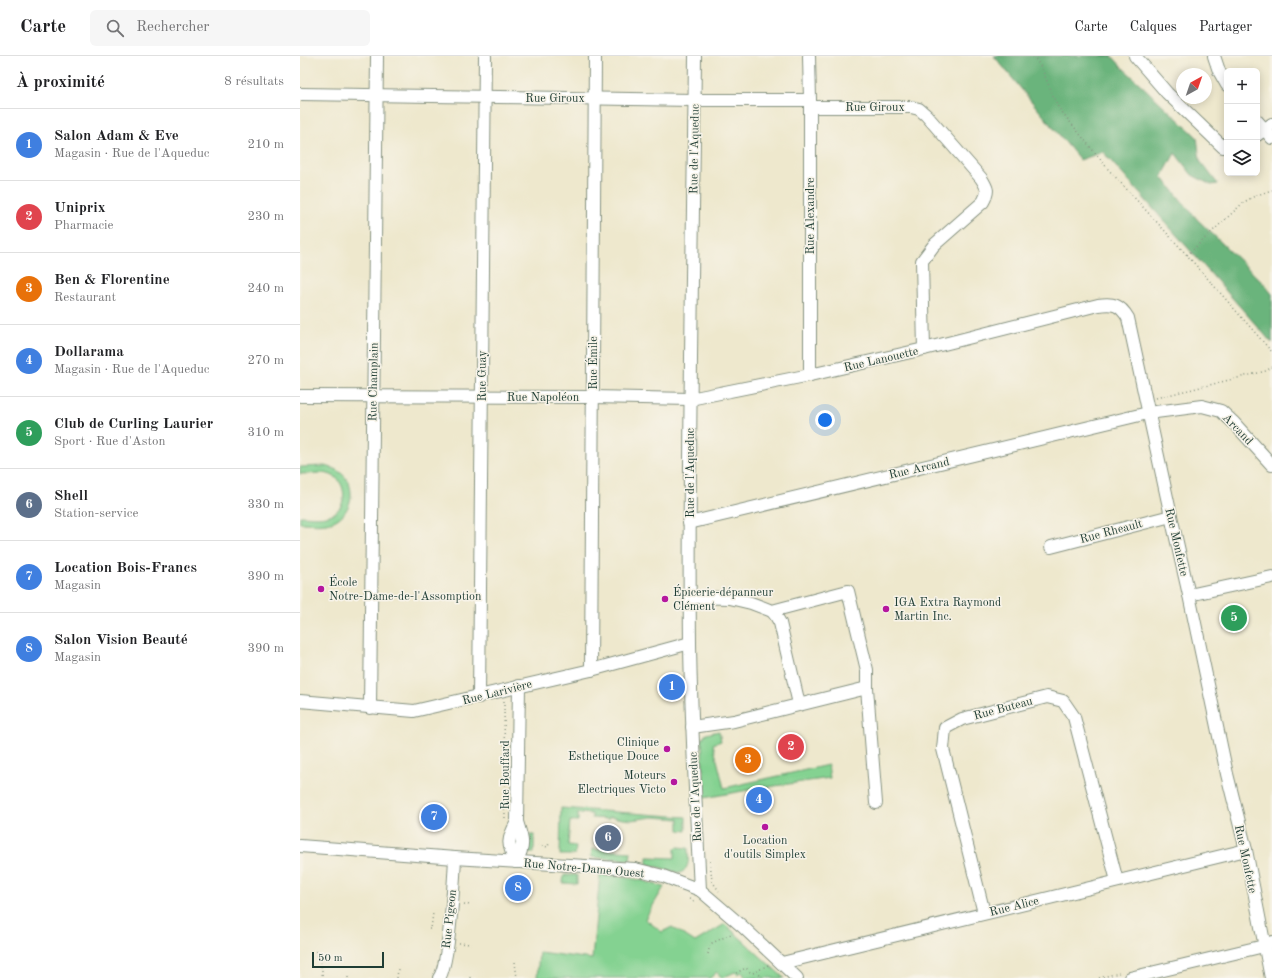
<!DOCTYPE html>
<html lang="fr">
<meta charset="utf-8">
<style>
body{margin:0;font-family:"Old Standard TT",serif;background:#f6f6f6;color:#202124}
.controls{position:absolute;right:12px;top:12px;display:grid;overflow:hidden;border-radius:6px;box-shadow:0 2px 10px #0003}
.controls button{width:36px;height:36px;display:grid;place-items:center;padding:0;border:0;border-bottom:1px solid #e0e0e0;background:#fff;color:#202124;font:20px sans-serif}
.compass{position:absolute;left:876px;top:12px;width:36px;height:36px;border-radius:50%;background:#fff;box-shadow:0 2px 10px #0003;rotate:40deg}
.scale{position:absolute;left:12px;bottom:10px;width:72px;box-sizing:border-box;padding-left:4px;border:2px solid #1f3d34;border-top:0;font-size:11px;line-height:14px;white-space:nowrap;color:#1f3d34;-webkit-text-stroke:3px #f7f3e8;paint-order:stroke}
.you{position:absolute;left:525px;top:364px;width:14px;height:14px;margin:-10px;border:3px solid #fff;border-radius:50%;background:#1a73e8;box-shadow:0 0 0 6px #1a73e833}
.badge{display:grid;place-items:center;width:26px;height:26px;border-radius:50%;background:#b5179e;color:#fff;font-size:13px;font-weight:700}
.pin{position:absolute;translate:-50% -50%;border:2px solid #fff;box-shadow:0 1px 4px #0006}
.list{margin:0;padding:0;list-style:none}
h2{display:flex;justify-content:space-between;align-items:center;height:52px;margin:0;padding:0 16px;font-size:17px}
h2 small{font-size:13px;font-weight:400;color:#757577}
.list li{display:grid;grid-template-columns:26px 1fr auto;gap:12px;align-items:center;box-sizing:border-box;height:72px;padding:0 16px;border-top:1px solid #e0e0e0}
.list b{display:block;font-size:15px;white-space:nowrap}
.list p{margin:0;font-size:13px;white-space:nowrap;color:#757577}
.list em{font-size:13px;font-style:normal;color:#757577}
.icon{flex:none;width:22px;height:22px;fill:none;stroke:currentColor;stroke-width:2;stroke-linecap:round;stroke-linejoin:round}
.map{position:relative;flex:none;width:972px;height:922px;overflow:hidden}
header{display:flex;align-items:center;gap:24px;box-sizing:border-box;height:56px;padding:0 20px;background:#fff;border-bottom:1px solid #e0e0e0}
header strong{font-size:19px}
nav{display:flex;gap:22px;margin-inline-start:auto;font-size:14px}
.search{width:280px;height:36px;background:#f6f6f6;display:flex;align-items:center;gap:10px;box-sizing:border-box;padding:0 14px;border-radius:6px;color:#757577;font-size:15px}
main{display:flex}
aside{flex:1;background:#fff}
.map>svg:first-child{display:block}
</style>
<header>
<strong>Carte</strong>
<div class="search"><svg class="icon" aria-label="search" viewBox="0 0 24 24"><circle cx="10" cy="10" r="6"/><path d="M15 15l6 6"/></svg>Rechercher</div>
<nav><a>Carte</a><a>Calques</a><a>Partager</a></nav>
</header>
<main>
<aside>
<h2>À proximité<small>8 résultats</small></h2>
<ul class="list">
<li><span class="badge" style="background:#3f7fe0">1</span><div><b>Salon Adam &amp; Eve</b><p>Magasin · Rue de l'Aqueduc</p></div><em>210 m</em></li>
<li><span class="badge" style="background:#e0444e">2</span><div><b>Uniprix</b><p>Pharmacie</p></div><em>230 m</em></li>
<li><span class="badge" style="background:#e8710a">3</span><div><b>Ben &amp; Florentine</b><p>Restaurant</p></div><em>240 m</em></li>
<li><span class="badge" style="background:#3f7fe0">4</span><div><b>Dollarama</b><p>Magasin · Rue de l'Aqueduc</p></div><em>270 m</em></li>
<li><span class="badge" style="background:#2e9e5b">5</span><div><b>Club de Curling Laurier</b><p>Sport · Rue d'Aston</p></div><em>310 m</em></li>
<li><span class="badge" style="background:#5c6f8a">6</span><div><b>Shell</b><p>Station-service</p></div><em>330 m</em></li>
<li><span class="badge" style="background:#3f7fe0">7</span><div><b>Location Bois-Francs</b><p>Magasin</p></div><em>390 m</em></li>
<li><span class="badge" style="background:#3f7fe0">8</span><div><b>Salon Vision Beauté</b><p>Magasin</p></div><em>390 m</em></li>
</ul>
</aside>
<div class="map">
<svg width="972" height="922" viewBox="0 0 972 922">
<rect width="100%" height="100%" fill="#f7f3e8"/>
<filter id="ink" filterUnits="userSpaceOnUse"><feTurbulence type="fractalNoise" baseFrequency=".025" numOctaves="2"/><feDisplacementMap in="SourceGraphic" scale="8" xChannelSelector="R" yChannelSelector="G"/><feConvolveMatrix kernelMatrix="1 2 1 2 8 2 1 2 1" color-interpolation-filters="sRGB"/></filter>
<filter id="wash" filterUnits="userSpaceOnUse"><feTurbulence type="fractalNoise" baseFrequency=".012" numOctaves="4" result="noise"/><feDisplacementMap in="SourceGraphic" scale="16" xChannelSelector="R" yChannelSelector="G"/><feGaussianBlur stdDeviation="0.9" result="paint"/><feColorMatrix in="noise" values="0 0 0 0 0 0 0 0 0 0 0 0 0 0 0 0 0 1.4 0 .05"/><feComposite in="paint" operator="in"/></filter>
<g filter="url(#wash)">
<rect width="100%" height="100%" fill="#eee8cd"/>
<!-- green -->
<g fill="#84d291" stroke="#528862">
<path d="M24,410C31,411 36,413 41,417C59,431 51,460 31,466C21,469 10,467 0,467V460C10,460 24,463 34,457C49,448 46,422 28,418C20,416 9,418 0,418V411Z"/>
<path d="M419,675L421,685L413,688L424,732L528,709L530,722L454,733L404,742L402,683L406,678Z"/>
<path d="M261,752L386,761V775L379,774V763L353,761L331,764L309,761V763L292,762V758L278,757V765H270L268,789L276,790L275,799H260Z"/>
<path d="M230,779H234V797H229Z"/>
<path d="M378,791L388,792C388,802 391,812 380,817L347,808V801H349L375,802V792Z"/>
<path d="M292,793L331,796L330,804L291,801Z"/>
<path d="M300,818L341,824L364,831L345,863L362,876L372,871L395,886L425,868L484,922H446L442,916L437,918L435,916L422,922L417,916L410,922H237L239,896L292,903Z"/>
<path d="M264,819H277V828L263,827Z"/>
</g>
<!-- forest -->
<path fill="#6bb47b" stroke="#457858" d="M694,0H812L823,12L897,81L900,105L918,128L911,129L892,119L875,97L862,121L897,163L965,229L972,238V287L803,96L780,104Z"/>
</g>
<g filter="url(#ink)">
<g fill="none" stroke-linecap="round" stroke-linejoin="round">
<!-- minor casing -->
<g stroke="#869280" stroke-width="14">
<g id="minor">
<path d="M395,0C393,196 388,391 390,587C391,669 396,751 400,834"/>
<path d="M509,0L510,44V319"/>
<path d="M835,0L867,37L923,91L927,90"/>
<path d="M914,0L919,15L927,29"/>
<path d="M0,38L394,44H510"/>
<path d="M510,51H611L619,53L626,59L681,122C688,133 689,135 683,146L634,189L622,205L624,293"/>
<path d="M957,65L972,82"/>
<path d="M957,79L972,68"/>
<path d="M0,340L293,341L390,343L510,319L624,293L798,249C813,247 820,248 828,262L871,460L889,539L927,718L946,794L971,922"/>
<path d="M389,467L848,357L902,350L921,355L934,367L972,409"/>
<path d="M751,491L871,460"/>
<path d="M889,539L972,521"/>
<path d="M390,541L430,542L451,547L472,555L548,535L567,614V632"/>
<path d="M472,555L476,560L480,567L499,648"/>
<path d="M291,614L295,0"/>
<path d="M179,641L185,0"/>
<path d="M0,645L114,655L291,614L390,587"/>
<path d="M70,652L77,0"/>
<path d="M392,671L434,665L567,632L576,747"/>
<path d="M0,790L155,802L335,813L363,820L400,834L443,871L497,922"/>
<path d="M216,806C225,790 223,784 217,766L219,630"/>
<path d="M216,806C207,788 207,784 217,766"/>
<path d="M684,857L643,693L645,672L662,663L747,641L763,645L774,661L817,825"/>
<path d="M482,907L946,794"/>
<path d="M139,922C149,910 154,823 155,802"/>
<path d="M830,922L964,890L972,886"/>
</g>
</g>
<!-- path -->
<g stroke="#869280" stroke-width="1.5" stroke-dasharray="1 3" stroke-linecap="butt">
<path d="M733,0L741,11L758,51L808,113L887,199L972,296"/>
<path d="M887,199L944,146L957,139L972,134"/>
<path d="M856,342L966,315L972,311"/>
<path d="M204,645L205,765"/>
<path d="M238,789L248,791L249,787"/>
<path d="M410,805L412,825L419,835"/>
<path d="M389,843L396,846"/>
<path d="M164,848L170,849"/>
<path d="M129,873H131L133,857"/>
<path d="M159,887L171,888"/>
<path d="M16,895C20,904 23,912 22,922"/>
<path d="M408,898L410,888L433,877"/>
<path d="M215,906L217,922"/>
<path d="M457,915L462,922"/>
<path d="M436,917L446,912L450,916L453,917L468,909"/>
<path d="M48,922V921"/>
<path d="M97,922L98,913"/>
<path d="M170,922V921"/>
<path d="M799,922L819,917"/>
</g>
<!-- minor -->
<use href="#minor" stroke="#fff" stroke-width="12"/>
</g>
</g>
<!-- markers -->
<g fill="#b5179e" stroke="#f7f3e8" stroke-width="1.5">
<circle cx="21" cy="533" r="4"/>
<circle cx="365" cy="543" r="4"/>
<circle cx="586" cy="553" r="4"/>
<circle cx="367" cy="693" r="4"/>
<circle cx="374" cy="726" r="4"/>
<circle cx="465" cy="771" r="4"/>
</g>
<g text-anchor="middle" stroke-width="3" stroke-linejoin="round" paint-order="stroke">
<!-- street labels -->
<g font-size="12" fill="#1f3d34" stroke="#f7f3e8">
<text x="255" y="46">Rue Giroux</text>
<text x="575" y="55">Rue Giroux</text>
<text transform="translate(394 93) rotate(-89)" y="4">Rue de l'Aqueduc</text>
<text transform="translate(510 160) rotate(-90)" y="4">Rue Alexandre</text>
<text transform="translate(581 303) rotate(-13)" y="4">Rue Lanouette</text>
<text transform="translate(293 307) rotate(-90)" y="4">Rue Émile</text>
<text transform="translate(182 320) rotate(-90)" y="4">Rue Guay</text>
<text transform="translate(73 326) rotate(-89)" y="4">Rue Champlain</text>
<text x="243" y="345">Rue Napoléon</text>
<text transform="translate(938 373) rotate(46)" y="4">Arcand</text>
<text transform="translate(619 412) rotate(-13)" y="4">Rue Arcand</text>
<text transform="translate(390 417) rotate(-90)" y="4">Rue de l'Aqueduc</text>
<text transform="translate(811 475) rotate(-15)" y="4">Rue Rheault</text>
<text transform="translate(877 486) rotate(77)" y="4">Rue Monfette</text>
<text transform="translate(197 636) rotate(-14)" y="4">Rue Larivière</text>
<text transform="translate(703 652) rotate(-15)" y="4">Rue Buteau</text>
<text transform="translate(205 719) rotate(-90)" y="4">Rue Bouffard</text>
<text transform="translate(395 741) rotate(-93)" y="4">Rue de l'Aqueduc</text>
<text transform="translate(946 803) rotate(78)" y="4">Rue Monfette</text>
<text transform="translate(284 812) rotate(5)" y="4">Rue Notre-Dame Ouest</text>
<text transform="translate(714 850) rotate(-14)" y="4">Rue Alice</text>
<text transform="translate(149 863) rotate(-84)" y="4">Rue Pigeon</text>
</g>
<!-- poi labels -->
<g font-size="12" fill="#1f3d34" stroke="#f7f3e8" text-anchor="start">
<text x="29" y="530">École<tspan x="29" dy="14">Notre-Dame-de-l'Assomption</tspan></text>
<text x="373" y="540">Épicerie-dépanneur<tspan x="373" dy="14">Clément</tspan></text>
<text x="594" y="550">IGA Extra Raymond<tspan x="594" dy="14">Martin Inc.</tspan></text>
<text x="359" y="690" text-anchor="end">Clinique<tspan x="359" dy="14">Esthetique Douce</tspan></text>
<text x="366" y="723" text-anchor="end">Moteurs<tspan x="366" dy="14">Electriques Victo</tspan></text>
<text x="465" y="788" text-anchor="middle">Location<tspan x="465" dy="14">d'outils Simplex</tspan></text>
</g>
</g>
</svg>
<div class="controls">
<button>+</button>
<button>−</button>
<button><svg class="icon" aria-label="layers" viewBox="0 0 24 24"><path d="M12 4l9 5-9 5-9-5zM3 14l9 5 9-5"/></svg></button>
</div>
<svg class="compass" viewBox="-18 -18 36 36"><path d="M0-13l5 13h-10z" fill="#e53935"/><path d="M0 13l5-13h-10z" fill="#757577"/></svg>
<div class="scale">50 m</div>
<div class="you"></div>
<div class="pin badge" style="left:372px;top:631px;background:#3f7fe0">1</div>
<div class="pin badge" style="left:491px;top:691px;background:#e0444e">2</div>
<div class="pin badge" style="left:448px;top:704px;background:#e8710a">3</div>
<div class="pin badge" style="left:459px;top:744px;background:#3f7fe0">4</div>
<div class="pin badge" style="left:934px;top:562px;background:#2e9e5b">5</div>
<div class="pin badge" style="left:308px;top:782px;background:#5c6f8a">6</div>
<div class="pin badge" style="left:134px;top:761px;background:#3f7fe0">7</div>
<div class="pin badge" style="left:218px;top:832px;background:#3f7fe0">8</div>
</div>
</main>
